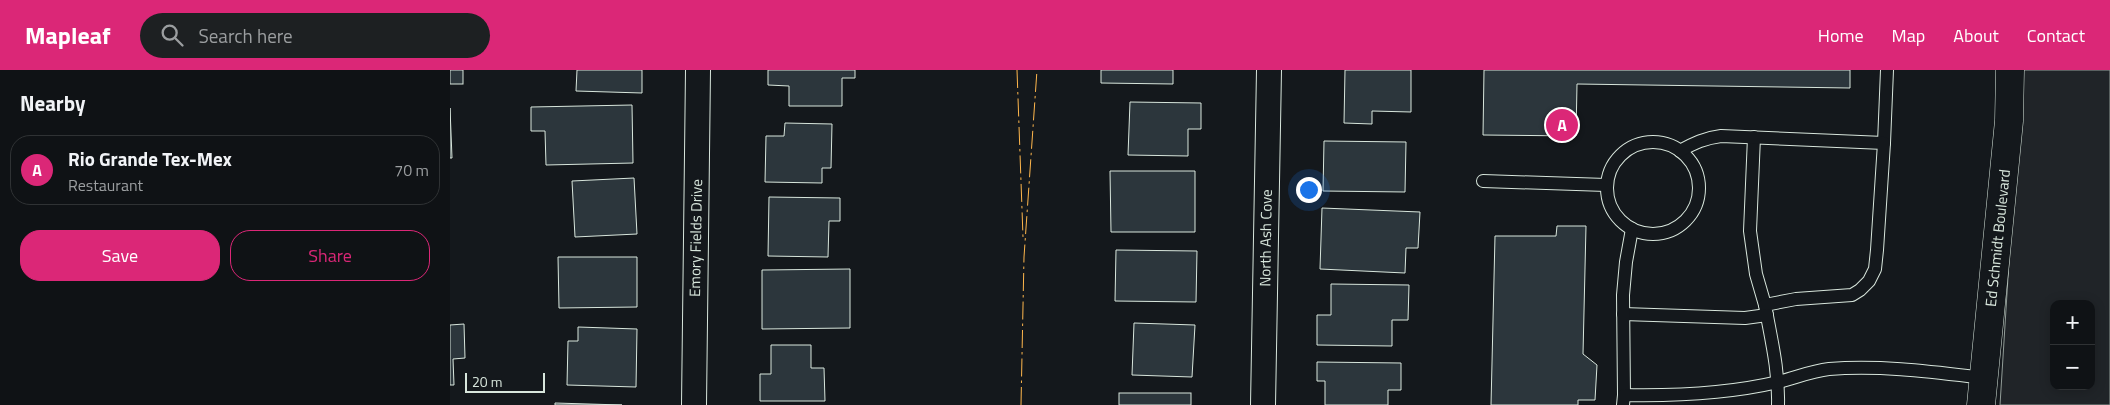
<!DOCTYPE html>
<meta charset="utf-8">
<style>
body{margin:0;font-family:"Titillium Web",sans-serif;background:#1d2022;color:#f1f3f6}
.controls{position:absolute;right:15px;bottom:15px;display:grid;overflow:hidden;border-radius:10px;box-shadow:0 2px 12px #0003}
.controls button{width:45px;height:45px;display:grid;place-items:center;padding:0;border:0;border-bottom:1px solid #2f3234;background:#0f1215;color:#f1f3f6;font:25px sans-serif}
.scale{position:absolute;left:15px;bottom:12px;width:80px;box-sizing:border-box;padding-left:5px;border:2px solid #d8e6dc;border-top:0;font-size:14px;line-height:18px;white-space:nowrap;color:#d8e6dc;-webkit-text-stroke:4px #14181c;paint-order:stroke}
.you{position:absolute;left:858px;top:119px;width:18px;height:18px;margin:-12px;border:4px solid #fff;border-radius:50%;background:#1a73e8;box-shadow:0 0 0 8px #1a73e833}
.badge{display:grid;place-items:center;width:32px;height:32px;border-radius:50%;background:#db2777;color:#fff;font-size:16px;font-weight:700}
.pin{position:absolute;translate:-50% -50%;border:2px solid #fff;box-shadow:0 1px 5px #0006}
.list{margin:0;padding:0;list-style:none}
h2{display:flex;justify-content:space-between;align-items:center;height:65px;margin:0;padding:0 20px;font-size:21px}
h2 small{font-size:16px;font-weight:400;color:#9b9ea0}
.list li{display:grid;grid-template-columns:32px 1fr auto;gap:15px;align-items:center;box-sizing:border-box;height:70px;margin:0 10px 10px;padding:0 10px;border:1px solid #2f3234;border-radius:20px}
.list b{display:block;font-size:19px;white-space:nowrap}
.list p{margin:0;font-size:16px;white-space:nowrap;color:#9b9ea0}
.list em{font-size:16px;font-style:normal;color:#9b9ea0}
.actions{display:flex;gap:10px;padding:15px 20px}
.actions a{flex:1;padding:11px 0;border:1px solid #db2777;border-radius:20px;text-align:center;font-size:18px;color:#db2777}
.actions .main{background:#db2777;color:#fff}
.icon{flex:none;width:28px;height:28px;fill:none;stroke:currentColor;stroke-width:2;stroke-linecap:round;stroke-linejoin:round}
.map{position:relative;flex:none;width:1660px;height:335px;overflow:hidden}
header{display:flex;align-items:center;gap:30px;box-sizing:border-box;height:70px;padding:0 25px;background:#db2777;color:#fff}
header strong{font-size:24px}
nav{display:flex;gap:28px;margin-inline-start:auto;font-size:18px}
.search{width:350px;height:45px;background:#1d2022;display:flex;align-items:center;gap:12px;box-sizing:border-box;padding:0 18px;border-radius:28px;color:#9b9ea0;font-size:19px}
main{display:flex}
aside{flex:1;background:#0f1215}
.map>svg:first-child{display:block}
</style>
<header>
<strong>Mapleaf</strong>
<div class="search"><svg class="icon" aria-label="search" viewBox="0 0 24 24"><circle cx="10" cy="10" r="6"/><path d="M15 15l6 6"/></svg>Search here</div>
<nav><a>Home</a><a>Map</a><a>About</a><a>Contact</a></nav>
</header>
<main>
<aside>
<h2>Nearby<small></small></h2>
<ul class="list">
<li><span class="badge">A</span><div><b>Rio Grande Tex-Mex</b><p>Restaurant</p></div><em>70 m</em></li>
</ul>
<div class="actions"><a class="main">Save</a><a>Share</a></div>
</aside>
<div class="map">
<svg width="1660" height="335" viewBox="0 0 1660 335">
<rect width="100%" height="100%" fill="#14181c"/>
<!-- green -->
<path fill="#202428" stroke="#939e99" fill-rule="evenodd" d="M1571,0H1660V335H1550ZM1604,234H1641V316H1604Z"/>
<!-- building -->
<g fill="#2c363c" stroke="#d8e6dc">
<rect x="0" y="0" width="13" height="14"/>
<path d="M127,0H192V23L126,21Z"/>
<path d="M318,0H405V8H392V36H339V16L318,15Z"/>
<path d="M651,0H723V14L651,13Z"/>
<path d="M895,0H961V42L922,41V54L894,53Z"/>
<path d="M1034,0H1400V18L1127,14L1126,66L1033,65Z"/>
<path d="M680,32L751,33V59H738V86L678,85Z"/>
<path d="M182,35L183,93L96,95L95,61H81V37Z"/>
<path d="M0,38L2,88H0Z"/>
<path d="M335,53L382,54L381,98H372V113L315,112L316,66H334Z"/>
<path d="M874,71L956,72L955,122L873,121Z"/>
<path d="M660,101H745V162H661Z"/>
<path d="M184,108L187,164L125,167L122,111Z"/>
<path d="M319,127L390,128V151H379L378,187L318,186Z"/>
<path d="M872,138L970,142L968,178H956L955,203L870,199Z"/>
<path d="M1107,156H1136L1133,284L1147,295L1145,330H1128V335H1041L1045,166H1106Z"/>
<path d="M666,180L747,181L746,232L665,231Z"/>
<path d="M108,187H187V237L109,238Z"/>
<path d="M400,199V258L312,259V200Z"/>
<path d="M881,214L959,215L958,250H942V276L867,275V245H881Z"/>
<path d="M684,253L745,255L742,307L682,305Z"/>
<path d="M14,254L15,288L3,289L4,315H0V255Z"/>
<path d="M128,257L187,259L186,317L117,315L118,271H128Z"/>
<path d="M321,275H361V298H374L375,331H310V304H321Z"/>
<path d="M867,292L951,293V320H938V335H875V311H867Z"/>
<rect x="669" y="323" width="72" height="12"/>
<path d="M105,333L172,335H105Z"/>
</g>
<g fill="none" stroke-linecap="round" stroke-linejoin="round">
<!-- lane casing -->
<g stroke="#d8e6dc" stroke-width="14">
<g id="lane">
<path d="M1304,67L1300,161L1306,204L1315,235"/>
<circle cx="1203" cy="118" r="46"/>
<path d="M1434,73L1437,0"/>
<path d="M1230,81C1244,73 1255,68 1271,66L1434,73L1427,180L1425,199L1419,211L1410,220L1402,225L1346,229L1315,235C1321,269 1329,300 1328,335"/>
<path d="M1033,111L1156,115"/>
<path d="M1173,244L1295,248L1317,245"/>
<path d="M1174,325L1173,225L1176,192L1182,159"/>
<path d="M1173,335L1174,325C1225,326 1277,324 1328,312C1345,308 1361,301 1379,299C1432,295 1483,302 1534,308"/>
</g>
</g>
<!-- street casing -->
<g stroke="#d8e6dc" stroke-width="26">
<g id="street">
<path d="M244,335L248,0"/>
<path d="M813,335L819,0"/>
</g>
</g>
<!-- secondary casing -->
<g stroke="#d8e6dc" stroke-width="29">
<path id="secondary" d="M1531,335L1559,51L1560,0"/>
</g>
<!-- lane -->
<use href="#lane" stroke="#14181c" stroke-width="12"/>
<!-- street -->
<use href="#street" stroke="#14181c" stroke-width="24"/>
<!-- secondary -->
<use href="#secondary" stroke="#14181c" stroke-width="28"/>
<!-- power -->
<g stroke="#ffb74d" stroke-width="1" stroke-dasharray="18 4 2.5 4" stroke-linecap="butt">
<path d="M567,0L573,167"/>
<path d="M571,335L574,187L587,0"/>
</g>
</g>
<g text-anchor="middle" stroke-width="4" stroke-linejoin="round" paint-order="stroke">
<!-- street labels -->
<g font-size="15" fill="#d8e6dc" stroke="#14181c">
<text transform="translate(246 168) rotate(-89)" y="5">Emory Fields Drive</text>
<text transform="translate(816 168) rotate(-89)" y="5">North Ash Cove</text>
<text transform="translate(1548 168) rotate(-84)" y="5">Ed Schmidt Boulevard</text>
</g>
</g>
</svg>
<div class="controls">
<button>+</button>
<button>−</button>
</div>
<div class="scale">20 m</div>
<div class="you"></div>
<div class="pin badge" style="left:1112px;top:55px">A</div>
</div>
</main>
